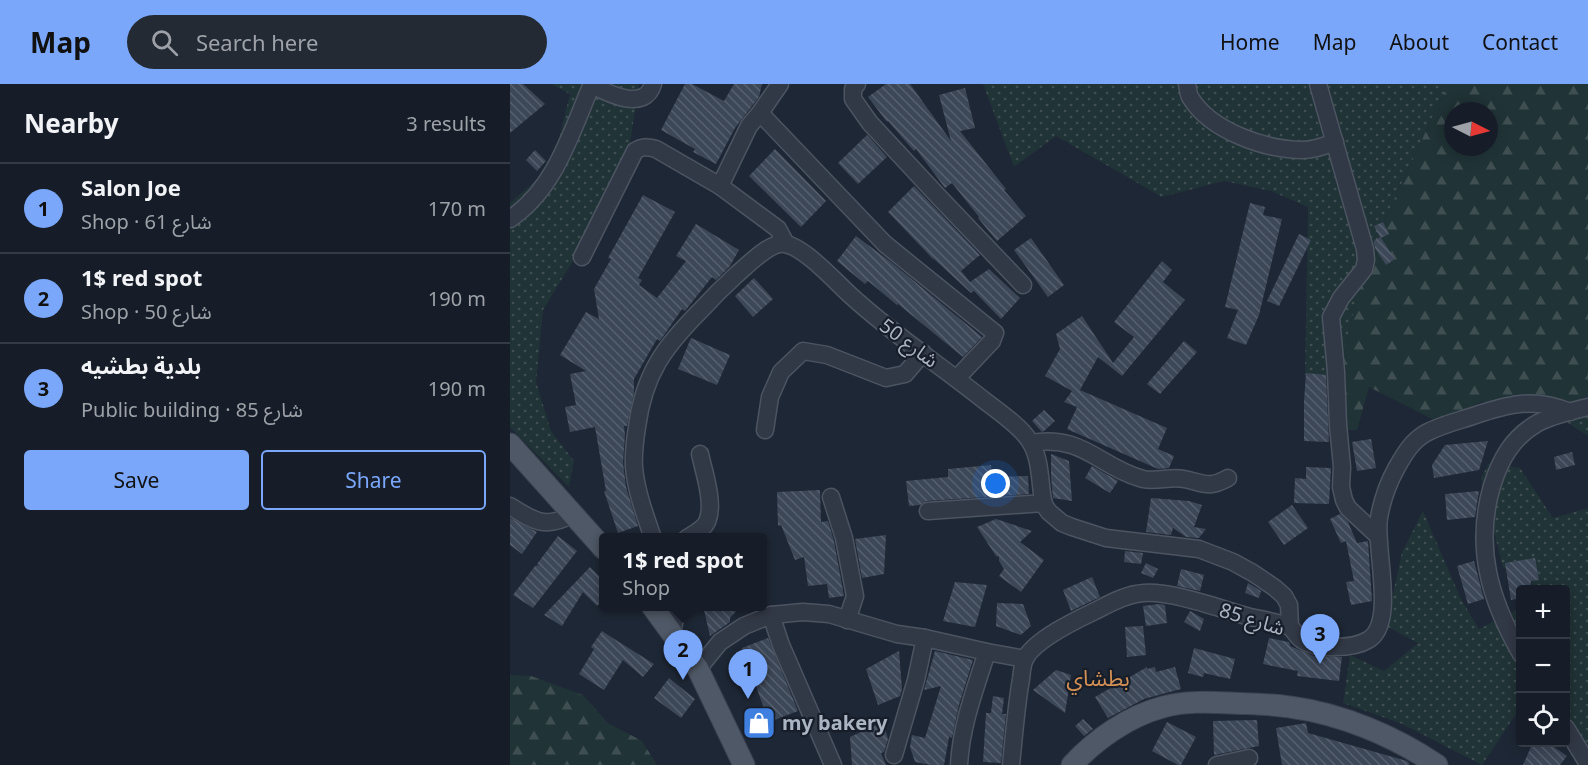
<!DOCTYPE html>
<meta charset="utf-8">
<style>
body{margin:0;font-family:"Noto Sans","Noto Sans Arabic",sans-serif;background:#232a34;color:#f1f3f6}
.controls{position:absolute;right:18px;bottom:18px;display:grid;overflow:hidden;border-radius:6px;box-shadow:0 3px 15px #0003}
.controls button{width:54px;height:54px;display:grid;place-items:center;padding:0;border:0;border-bottom:2px solid #353b45;background:#161d28;color:#f1f3f6;font:30px sans-serif}
.compass{position:absolute;left:934px;top:18px;width:54px;height:54px;border-radius:50%;background:#161d28;box-shadow:0 3px 15px #0003;rotate:96deg}
.you{position:absolute;left:486px;top:400px;width:21px;height:21px;margin:-15px;border:4px solid #fff;border-radius:50%;background:#1a73e8;box-shadow:0 0 0 9px #1a73e833}
.badge{display:grid;place-items:center;width:39px;height:39px;border-radius:50%;background:#7aa7fa;color:#111;font-size:20px;font-weight:700}
.pin{position:absolute;translate:-50% -50px;filter:drop-shadow(0 2px 3px #0008)}
.pin::after{content:'';position:absolute;top:32px;width:21px;height:18px;background:inherit;clip-path:polygon(0 0,100% 0,50% 100%)}
.popup{position:absolute;left:89px;top:449px;width:168px;height:78px;box-sizing:border-box;display:grid;place-content:center;border-radius:6px;background:#161d28;filter:drop-shadow(0 2px 4px #0005);font-size:20px;white-space:nowrap;color:#9ea2a8}
.popup b{font-size:22px;color:#f1f3f6}
.popup::after{content:'';position:absolute;left:50%;top:100%;margin-left:-12px;border:12px solid transparent;border-top-color:#161d28}
.list{margin:0;padding:0;list-style:none}
h2{display:flex;justify-content:space-between;align-items:center;height:78px;margin:0;padding:0 24px;font-size:26px}
h2 small{font-size:20px;font-weight:400;color:#9ea2a8}
.list li{display:grid;grid-template-columns:39px 1fr auto;gap:18px;align-items:center;box-sizing:border-box;height:90px;padding:0 24px;border-top:2px solid #353b45}
.list b{display:block;font-size:22px;white-space:nowrap}
.list p{margin:0;font-size:20px;white-space:nowrap;color:#9ea2a8}
.list em{font-size:20px;font-style:normal;color:#9ea2a8}
.actions{display:flex;gap:12px;padding:18px 24px}
.actions a{flex:1;padding:14px 0;border:2px solid #7aa7fa;border-radius:6px;text-align:center;font-size:21px;color:#7aa7fa}
.actions .main{background:#7aa7fa;color:#111}
.icon{flex:none;width:33px;height:33px;fill:none;stroke:currentColor;stroke-width:2;stroke-linecap:round;stroke-linejoin:round}
.map{position:relative;flex:none;width:1078px;height:681px;overflow:hidden}
header{display:flex;align-items:center;gap:36px;box-sizing:border-box;height:84px;padding:0 30px;background:#7aa7fa;color:#111}
header strong{font-size:28px}
nav{display:flex;gap:33px;margin-inline-start:auto;font-size:21px}
.search{width:420px;height:54px;background:#232a34;display:flex;align-items:center;gap:15px;box-sizing:border-box;padding:0 21px;border-radius:33px;color:#9ea2a8;font-size:22px}
main{display:flex}
aside{flex:1;background:#161d28}
.map>svg:first-child{display:block}
</style>
<header>
<strong>Map</strong>
<div class="search"><svg class="icon" aria-label="search" viewBox="0 0 24 24"><circle cx="10" cy="10" r="6"/><path d="M15 15l6 6"/></svg>Search here</div>
<nav><a>Home</a><a>Map</a><a>About</a><a>Contact</a></nav>
</header>
<main>
<aside>
<h2>Nearby<small>3 results</small></h2>
<ul class="list">
<li><span class="badge">1</span><div><b>Salon Joe</b><p>Shop · شارع 61</p></div><em>170 m</em></li>
<li><span class="badge">2</span><div><b>1$ red spot</b><p>Shop · شارع 50</p></div><em>190 m</em></li>
<li><span class="badge">3</span><div><b>بلدية بطشيه</b><p>Public building · شارع 85</p></div><em>190 m</em></li>
</ul>
<div class="actions"><a class="main">Save</a><a>Share</a></div>
</aside>
<div class="map">
<svg width="1078" height="681" viewBox="0 0 1078 681">
<defs>
<pattern id="grass-dots" width="8" height="8" patternUnits="userSpaceOnUse" patternTransform="scale(1.5)"><rect width="8" height="8" fill="#203336"/><path d="M2 2h.1M6 6h.1" fill="none" stroke="#3e4e51" stroke-width="1.8" stroke-linecap="round"/></pattern>
<pattern id="forest-firs" width="22" height="20" patternUnits="userSpaceOnUse" patternTransform="scale(1.5)"><rect width="22" height="20" fill="#203336"/><path d="M5 1l3.5 6h-7zM16 11l3.5 6h-7z" fill="#3e4e51"/></pattern>
<pattern id="building-back-hatch" width="6" height="6" patternUnits="userSpaceOnUse" patternTransform="scale(1.5)"><rect width="6" height="6" fill="#3c4758"/><path d="M-1 5l2 2M0 0l6 6M5-1l2 2" fill="none" stroke="#565f6e"/></pattern>
</defs>
<rect width="100%" height="100%" fill="#1e2735"/>
<!-- grass -->
<g fill="url(#grass-dots)">
<path d="M41,0H129L118,73L80,149L33,226L26,298L41,347L64,377L59,403L0,343V119L42,82L60,10Z"/>
<path d="M473,0H938L855,178L829,291H795L798,123L761,107L714,97L652,113L546,52L504,83Z"/>
<path d="M1078,313V352L1040,327Z"/>
<path d="M979,379L1010,384L1043,434L1078,424V681L1056,656V506L1022,505L1021,481L993,484L971,394Z"/>
<path d="M913,427L951,515L969,545L1010,524V624L972,681L890,639L833,619L840,571L874,587L908,559L876,542L892,468Z"/>
</g>
<!-- forest -->
<g fill="url(#forest-firs)" fill-rule="evenodd">
<path d="M938,0H1078V313L1040,327L971,318L932,340L859,303L847,346H830L829,291L855,178ZM943,27H979V63H943Z"/>
<path d="M0,591L21,592L73,611L98,639L132,657L147,681H0Z"/>
</g>
<!-- building -->
<g fill="url(#building-back-hatch)">
<path d="M0,0H13L35,20L0,49Z"/>
<path d="M175,0H182L214,17L224,0H252L249,13L225,44L206,80L183,68L185,65L151,46Z"/>
<path d="M376,0H400L441,57L429,11L455,4L465,44L450,47L496,105L494,106L516,132L487,157L468,134L469,133L442,99L435,104L406,65L404,67L378,37L377,38L358,13Z"/>
<path d="M357,51L377,73L348,100L328,79Z"/>
<path d="M265,65L316,117L291,143L239,92Z"/>
<path d="M25,66L36,77L27,87L16,76Z"/>
<path d="M404,102L470,171L451,187L460,198L479,185L510,214L491,235L464,207L461,209L424,175H423L378,128Z"/>
<path d="M133,111L165,128L128,194L132,196L129,201L147,214L176,177L166,172L186,140L229,166L220,182L206,196L202,193L175,227L172,225L150,257L147,255L124,295V309L117,342H114L115,351L113,379L116,403L128,442L108,449L94,407H96L85,343L60,348L55,323L66,321L60,290L76,287L50,271L76,228L89,235L84,205L101,175L98,174Z"/>
<path d="M740,119L755,123L753,131L772,135L749,231L736,261L717,254L728,226L715,223Z"/>
<path d="M873,138L879,150L871,154L885,175L876,181L865,164L864,157L870,153L864,142Z"/>
<path d="M789,150L801,156L769,222L757,217Z"/>
<path d="M346,152L381,178L472,253L453,273L388,220L387,221L358,197L355,200L327,177Z"/>
<path d="M521,154L554,201L538,213L504,166Z"/>
<path d="M652,177L662,186L653,198L675,216L612,292L588,273L570,306L657,344L648,365L664,372L659,384L648,385L557,345L567,323L554,318L562,307L535,292L550,265L546,250L572,232L603,279L624,253L604,238Z"/>
<path d="M244,194L263,215L243,233L225,212Z"/>
<path d="M181,254L220,271L207,301L168,285Z"/>
<path d="M674,257L687,268L650,310L637,300Z"/>
<path d="M796,289L816,291L819,358L794,357V318Z"/>
<path d="M534,326L545,337L534,347L532,348L522,337Z"/>
<path d="M861,355L866,384L847,387L842,358Z"/>
<path d="M978,357L969,386L924,394L922,381L935,361Z"/>
<path d="M1062,368L1065,381L1046,386L1044,373Z"/>
<path d="M541,370L559,377L562,417L543,414L541,392Z"/>
<path d="M481,381L482,393L518,392L519,410L417,417L410,421L399,422L396,397L438,393V385Z"/>
<path d="M582,382L608,397L600,409L575,394Z"/>
<path d="M796,383L821,384L819,420L784,419L785,394L796,395Z"/>
<path d="M310,406L311,438L318,437L324,457L334,512L319,514L317,500L298,502L294,473L285,476L271,441L268,442L267,408Z"/>
<path d="M969,407L965,433L937,436L935,410Z"/>
<path d="M641,414L679,417L692,421L684,443L696,445L689,454L676,453L663,444L661,451L636,448Z"/>
<path d="M782,421L798,444L774,461L758,438Z"/>
<path d="M830,430L838,438L847,459L858,457L862,517L841,521L836,498L844,497L836,457L831,459L820,435Z"/>
<path d="M0,434L27,448L12,470L0,461Z"/>
<path d="M486,435L522,447L510,458L534,476L511,508L489,492L494,485L489,477V473L486,472L467,443Z"/>
<path d="M376,451L374,490L352,494L345,455Z"/>
<path d="M48,452L67,467L23,524L3,511L25,482L29,481L27,480Z"/>
<path d="M615,467L633,469L631,480L614,478Z"/>
<path d="M1025,474L1029,496L1021,497L1020,506H1011V514L1001,516L995,479Z"/>
<path d="M964,477L974,515L958,520L947,482Z"/>
<path d="M636,479L648,485L643,494L631,489Z"/>
<path d="M80,483L93,496V516L87,522L73,508L52,542L34,531Z"/>
<path d="M671,485L694,491L690,507L667,502Z"/>
<path d="M582,493L590,513L561,527L553,506Z"/>
<path d="M445,498L477,501L465,543L433,537Z"/>
<path d="M738,499L751,507L749,514L735,509Z"/>
<path d="M487,519L513,520L521,542L511,551L486,542Z"/>
<path d="M649,520L655,521L657,539L636,542L633,522Z"/>
<path d="M193,522H231L220,534V538L200,552Z"/>
<path d="M680,527L694,535L690,547L674,538Z"/>
<path d="M633,542L636,571L617,573L615,543Z"/>
<path d="M92,547L98,551L144,580L133,593L113,576L94,606L69,590L84,565L81,563Z"/>
<path d="M258,554L288,627L259,638L232,564Z"/>
<path d="M759,554L779,558L780,560V562L804,572L832,573L829,597L787,592L788,587L753,580Z"/>
<path d="M684,564L725,575L720,595L694,589L693,593L678,589Z"/>
<path d="M389,567L392,605L390,612L368,621L356,585Z"/>
<path d="M425,567L463,576L449,621L442,654L439,653L434,681H421L405,678L400,663L402,651L415,654L431,602L414,606Z"/>
<path d="M637,583V585L645,583L646,588L665,583L671,605L634,615L598,634L585,613Z"/>
<path d="M546,586L561,591L555,629L523,606Z"/>
<path d="M159,594L185,615L171,634L144,614Z"/>
<path d="M483,612L494,614L492,630H496L491,679L473,678L476,629H481Z"/>
<path d="M573,635L583,645L574,652L565,642Z"/>
<path d="M747,636L749,662L704,671L703,637Z"/>
<path d="M373,638L378,655L374,668L371,669L376,681H342L340,653Z"/>
<path d="M657,638L686,653L671,681H668L642,667Z"/>
<path d="M796,639L798,649L897,677L899,679V681H772L766,644Z"/>
<path d="M1023,658H1037L1057,672L1050,681H1013Z"/>
</g>
<g fill="none" stroke-linecap="round" stroke-linejoin="round">
<!-- minor casing -->
<g stroke="#4c5461" stroke-width="19">
<g id="minor">
<path d="M270,0L250,29L239,42L210,102L268,145L276,160"/>
<path d="M347,0L343,5V15L360,39L428,112L513,201"/>
<path d="M677,0C678,4 678,9 680,13C700,47 756,66 793,66C804,66 814,62 825,58"/>
<path d="M808,0L855,165L856,176L854,185L831,214L821,233L826,288L828,341L832,383L831,403L834,416L838,424L868,452"/>
<path d="M82,1C99,10 135,28 143,0"/>
<path d="M250,29L375,160L485,249L482,257L447,294"/>
<path d="M0,135C46,104 61,48 82,0"/>
<path d="M72,173L125,67C132,62 137,63 146,65L210,102"/>
<path d="M255,346L260,313L271,288L293,267L317,271L376,294L395,290L413,269"/>
<path d="M521,359C573,350 589,383 633,395C647,398 661,392 674,395C694,399 698,405 718,394"/>
<path d="M321,413L334,454L345,512L337,536"/>
<path d="M0,422C25,438 36,445 64,430"/>
<path d="M418,427L534,419"/>
<path d="M143,454C135,431 126,407 124,383C123,370 125,356 127,343C134,290 154,263 191,226C202,214 214,202 226,191C237,182 260,157 275,160C294,163 325,197 339,210C381,249 430,281 475,317C488,327 510,342 519,356C532,375 529,400 534,421L539,428L552,439L562,443L596,454L689,465L723,478L743,489L765,504L774,512L779,521L780,543"/>
<path d="M177,454C185,449 196,444 198,435C204,418 194,388 190,370"/>
<path d="M261,531L271,561L323,681"/>
<path d="M162,548L168,522"/>
<path d="M1011,570C980,516 964,463 982,402C990,376 1002,354 1026,340C1040,332 1062,327 1078,323"/>
<path d="M188,585L210,558L234,542L261,531L293,528L319,530L387,550L415,554L477,568L515,575"/>
<path d="M1056,644L1078,680"/>
<path d="M384,671L406,596L415,554"/>
<path d="M449,681C451,642 465,605 477,568"/>
<path d="M501,681C504,652 506,624 511,595C512,588 512,579 516,573C527,555 564,537 583,528C599,520 616,510 634,509C663,507 710,525 740,533C749,535 773,539 780,543C784,546 787,553 792,556C807,566 843,565 858,556C887,540 864,463 869,434C872,416 878,399 887,383C895,369 902,357 916,349C931,341 948,337 963,332C998,320 1024,313 1060,328"/>
<path d="M707,681L739,674"/>
</g>
</g>
<!-- major casing -->
<g stroke="#3b424f" stroke-width="23">
<g id="major">
<path d="M0,360L94,465"/>
<path d="M142,522L188,585L234,681"/>
<path d="M562,681C586,655 619,632 653,623C675,617 698,618 721,619C741,620 761,620 780,623C832,630 884,652 927,681"/>
</g>
</g>
<!-- minor -->
<use href="#minor" stroke="#323946" stroke-width="16"/>
<!-- major -->
<use href="#major" stroke="#4f5866" stroke-width="21"/>
</g>
<!-- icons -->
<defs>
<g id="shop-square" transform="scale(1.725)"><rect x="-9" y="-9" width="18" height="18" rx="4" fill="#3f7fe0" stroke="#171e2a"/><path d="M-5-2.5h2.3a2.7 3.5 0 0 1 5.4 0H5L5.5 6h-11ZM-1.5-2.5h3a1.5 2.3 0 0 0-3 0Z" fill="#fff"/></g>
</defs>
<g fill-rule="evenodd">
<use href="#shop-square" x="249" y="639"/>
</g>
<g text-anchor="middle" stroke-width="4.5" stroke-linejoin="round" paint-order="stroke">
<!-- street labels -->
<g font-size="20" fill="#abb4c3" stroke="#171e2a">
<text transform="translate(399 259) rotate(37)" y="7">شارع 50</text>
<text transform="translate(742 535) rotate(17)" y="7">شارع 85</text>
</g>
<!-- poi labels -->
<g font-size="20" font-weight="bold" fill="#abb4c3" stroke="#171e2a" text-anchor="start">
<text x="272" y="646">my bakery</text>
</g>
<!-- quarter labels -->
<g font-size="22" fill="#d49155" stroke="#171e2a">
<text x="588" y="602">بطشاي</text>
</g>
</g>
</svg>
<div class="controls">
<button>+</button>
<button>−</button>
<button><svg class="icon" aria-label="locate" viewBox="0 0 24 24"><circle cx="12" cy="12" r="6"/><path d="M12 2v4M12 18v4M2 12h4M18 12h4"/></svg></button>
</div>
<svg class="compass" viewBox="-18 -18 36 36"><path d="M0-13l5 13h-10z" fill="#e53935"/><path d="M0 13l5-13h-10z" fill="#9ea2a8"/></svg>
<div class="you"></div>
<div class="pin badge" style="left:238px;top:615px">1</div>
<div class="pin badge" style="left:173px;top:596px">2</div>
<div class="popup"><b>1$ red spot</b>Shop</div>
<div class="pin badge" style="left:810px;top:580px">3</div>
</div>
</main>
